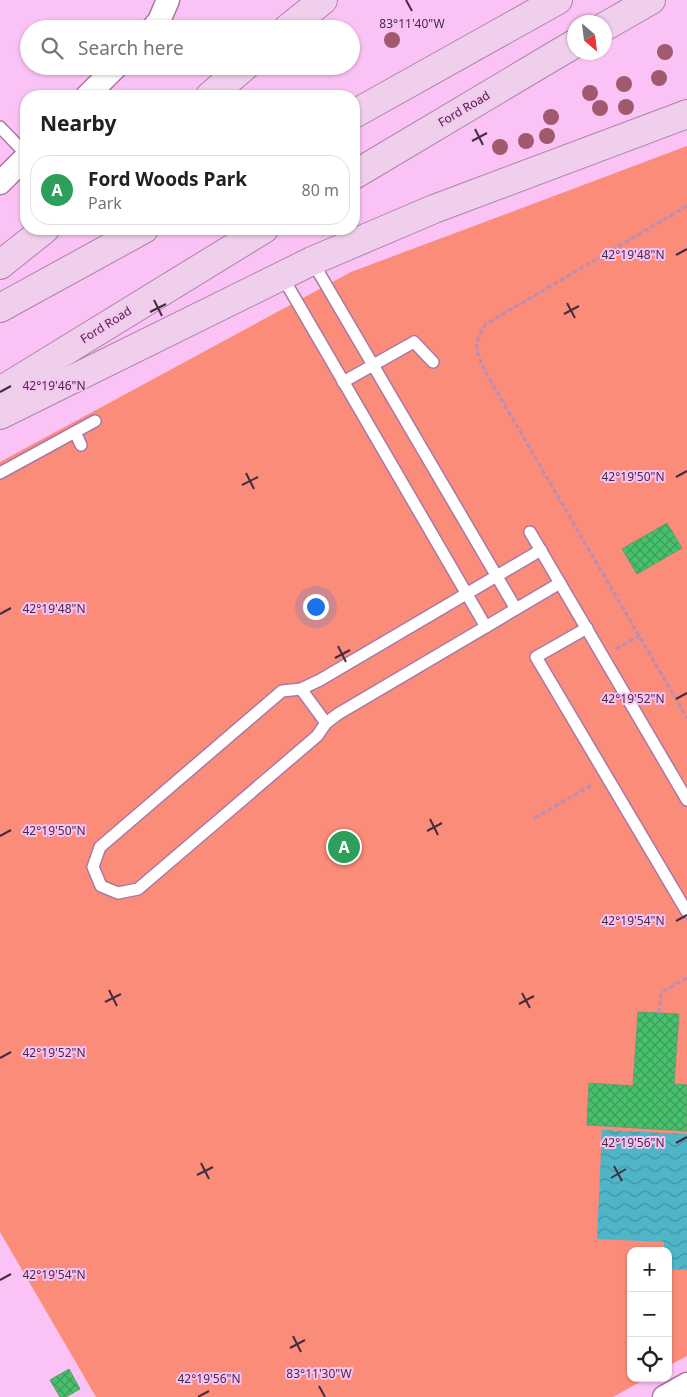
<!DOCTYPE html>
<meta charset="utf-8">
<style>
body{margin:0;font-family:"Noto Sans",sans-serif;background:#f6f6f6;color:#202124}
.controls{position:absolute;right:15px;bottom:15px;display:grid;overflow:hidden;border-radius:10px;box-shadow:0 1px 4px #0004}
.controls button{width:45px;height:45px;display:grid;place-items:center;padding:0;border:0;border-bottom:1px solid #e0e0e0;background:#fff;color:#202124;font:25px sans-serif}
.compass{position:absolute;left:567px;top:15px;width:45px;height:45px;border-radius:50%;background:#fff;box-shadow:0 1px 4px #0004;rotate:152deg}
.you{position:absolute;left:315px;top:606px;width:18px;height:18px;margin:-12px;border:4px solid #fff;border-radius:50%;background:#1a73e8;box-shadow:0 0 0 8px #1a73e833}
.badge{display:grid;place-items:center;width:32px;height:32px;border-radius:50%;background:#236c39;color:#fff;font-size:16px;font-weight:700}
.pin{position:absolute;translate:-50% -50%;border:2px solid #fff;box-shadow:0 1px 5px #0006}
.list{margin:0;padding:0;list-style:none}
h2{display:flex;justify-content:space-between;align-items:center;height:65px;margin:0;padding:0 20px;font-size:21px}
h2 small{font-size:16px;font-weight:400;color:#757577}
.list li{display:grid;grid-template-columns:32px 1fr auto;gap:15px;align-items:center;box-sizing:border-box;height:70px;margin:0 10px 10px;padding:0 10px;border:1px solid #e0e0e0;border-radius:20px}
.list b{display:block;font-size:19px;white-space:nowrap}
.list p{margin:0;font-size:16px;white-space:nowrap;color:#757577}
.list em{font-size:16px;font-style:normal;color:#757577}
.icon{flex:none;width:28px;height:28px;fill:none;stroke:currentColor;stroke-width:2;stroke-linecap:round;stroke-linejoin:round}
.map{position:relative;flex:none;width:687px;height:1397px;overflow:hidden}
.search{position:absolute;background:#fff;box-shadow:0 1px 4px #0004;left:20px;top:20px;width:340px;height:55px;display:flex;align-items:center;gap:12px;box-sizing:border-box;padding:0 18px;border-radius:28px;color:#757577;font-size:19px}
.panel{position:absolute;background:#fff;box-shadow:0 1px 4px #0004;left:20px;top:90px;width:340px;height:145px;border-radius:20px}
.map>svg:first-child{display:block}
</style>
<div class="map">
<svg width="687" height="1397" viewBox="0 0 687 1397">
<defs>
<pattern id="water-waves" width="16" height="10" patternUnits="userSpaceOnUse" patternTransform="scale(1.25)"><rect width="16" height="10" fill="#4fb6c8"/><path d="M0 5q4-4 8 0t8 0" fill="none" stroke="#4394a4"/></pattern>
<pattern id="building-cross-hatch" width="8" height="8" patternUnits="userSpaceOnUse" patternTransform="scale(1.25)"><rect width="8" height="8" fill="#48c16d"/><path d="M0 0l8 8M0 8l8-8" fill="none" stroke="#3e9d5b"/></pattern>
</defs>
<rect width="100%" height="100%" fill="#fbc3f5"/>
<!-- green -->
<path fill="#fc8c7a" d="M687,146V1356L668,1366V1251H631V1378H647L613,1397H96L0,1232V462L351,272Z"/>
<!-- water -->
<path fill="url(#water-waves)" d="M602,1130L687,1134V1270L668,1269V1251H664V1242L597,1239Z"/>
<!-- building -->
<g fill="url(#building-cross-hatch)" stroke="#639d70">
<path d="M667,523L682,548L637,574L622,549Z"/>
<path d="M638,1012L679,1014L674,1084L687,1085V1131L587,1125L589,1083L633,1086Z"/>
<path d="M69,1369L80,1389L66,1397H60L50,1380Z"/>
</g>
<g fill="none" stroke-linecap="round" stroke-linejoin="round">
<!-- service casing -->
<g stroke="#ab77a6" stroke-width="14">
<g id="service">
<path d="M0,127L26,154"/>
<path d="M312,261L516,609"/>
<path d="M282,276L486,627"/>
<path d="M343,382L414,342L433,362"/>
<path d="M75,432L81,445"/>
<path d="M0,473L95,421"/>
<path d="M530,532L687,800"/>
<path d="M541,550L320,680L301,689L282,691L100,847L93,867L101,886L118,893L138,889L317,736L326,723L338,714L560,583"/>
<path d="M587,628L536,657L687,912"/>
<path d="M301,689L326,723"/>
</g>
</g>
<!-- minor casing -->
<g stroke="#ab77a6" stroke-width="25">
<g id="minor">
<path d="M152,29L159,21L168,0"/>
<path d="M87,96L117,66"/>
<path d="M0,183L26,157"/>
<path d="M664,1397L687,1384"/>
</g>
</g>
<!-- primary casing -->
<g stroke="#ad82a8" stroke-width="30">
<g id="primary">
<path d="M604,27L651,0"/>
<path d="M287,29L323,0"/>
<path d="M210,96L245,66"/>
<path d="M354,114L558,0"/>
<path d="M354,175L574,44"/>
<path d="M0,265L45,229"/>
<path d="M0,308L144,229"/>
<path d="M0,391L264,229"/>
<path d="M0,415L312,261L434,209L687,114"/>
</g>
</g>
<!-- path -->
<g stroke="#b98db4" stroke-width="3" stroke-dasharray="5 2.5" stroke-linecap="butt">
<path d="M687,206L486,324C472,344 476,352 486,373L687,718"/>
<path d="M616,649L639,636"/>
<path d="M535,818L593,784"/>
<path d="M659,1013L661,993L687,978"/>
</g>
<!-- service -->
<use href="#service" stroke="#fff" stroke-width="11"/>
<!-- minor -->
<use href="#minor" stroke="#fff" stroke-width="22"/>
<!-- primary -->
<use href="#primary" stroke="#f0cfec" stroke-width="28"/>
</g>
<!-- trees -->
<g fill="#a1596e">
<circle cx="392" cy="40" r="8"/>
<circle cx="665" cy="52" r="8"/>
<circle cx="659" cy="78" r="8"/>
<circle cx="624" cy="84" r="8"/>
<circle cx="590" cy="93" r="8"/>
<circle cx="626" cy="107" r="8"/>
<circle cx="600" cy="108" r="8"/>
<circle cx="551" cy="117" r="8"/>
<circle cx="547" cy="136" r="8"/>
<circle cx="526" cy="141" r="8"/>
<circle cx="500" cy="147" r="8"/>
</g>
<!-- ticks -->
<path fill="none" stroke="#432d40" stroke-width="2" d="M406,0L412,11M475,129L483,145M472,141L487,133M676,255L687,249M154,300L162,316M567,303L575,318M150,312L166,304M564,314L579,306M0,392L11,386M246,473L254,489M676,477L687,471M242,485L258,477M0,614L11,608M338,646L346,662M335,658L350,650M676,699L687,693M430,819L438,835M427,831L442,823M0,836L11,830M676,921L687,915M109,990L117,1006M522,993L530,1008M105,1002L121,994M519,1004L534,996M0,1058L11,1052M676,1143L687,1137M201,1163L209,1179M614,1166L622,1181M197,1175L213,1167M611,1178L626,1169M0,1280L11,1274M293,1336L301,1352M290,1348L305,1340M319,1386L325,1397M198,1397L209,1391"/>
<g text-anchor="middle" stroke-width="4" stroke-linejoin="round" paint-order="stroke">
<!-- street labels -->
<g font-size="12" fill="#432d40" stroke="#fbc3f5">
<text transform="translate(464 109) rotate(-31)" y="4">Ford Road</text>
<text transform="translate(106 325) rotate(-32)" y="4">Ford Road</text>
</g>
</g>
<g font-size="12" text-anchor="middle" fill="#432d40" stroke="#fbc3f5" stroke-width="4" stroke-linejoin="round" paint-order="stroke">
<text x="412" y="28">83°11'40"W</text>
<text x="633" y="259">42°19'48"N</text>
<text x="54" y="390">42°19'46"N</text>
<text x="633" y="481">42°19'50"N</text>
<text x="54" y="613">42°19'48"N</text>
<text x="633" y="703">42°19'52"N</text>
<text x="54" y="835">42°19'50"N</text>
<text x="633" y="925">42°19'54"N</text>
<text x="54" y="1057">42°19'52"N</text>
<text x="633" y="1147">42°19'56"N</text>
<text x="54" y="1279">42°19'54"N</text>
<text x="319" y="1378">83°11'30"W</text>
<text x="209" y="1383">42°19'56"N</text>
</g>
</svg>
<div class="controls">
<button>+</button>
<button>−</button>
<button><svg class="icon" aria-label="locate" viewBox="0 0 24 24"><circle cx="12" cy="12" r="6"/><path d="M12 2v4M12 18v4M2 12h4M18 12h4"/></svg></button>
</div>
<svg class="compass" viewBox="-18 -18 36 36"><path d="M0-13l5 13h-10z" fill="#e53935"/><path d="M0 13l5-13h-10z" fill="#757577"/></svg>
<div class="you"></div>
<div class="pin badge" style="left:344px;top:847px;background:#2e9e5b">A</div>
<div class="search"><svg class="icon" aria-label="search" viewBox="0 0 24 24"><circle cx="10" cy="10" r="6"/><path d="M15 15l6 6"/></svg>Search here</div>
<section class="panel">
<h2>Nearby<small></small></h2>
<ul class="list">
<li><span class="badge" style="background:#2e9e5b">A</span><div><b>Ford Woods Park</b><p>Park</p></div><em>80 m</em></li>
</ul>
</section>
</div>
